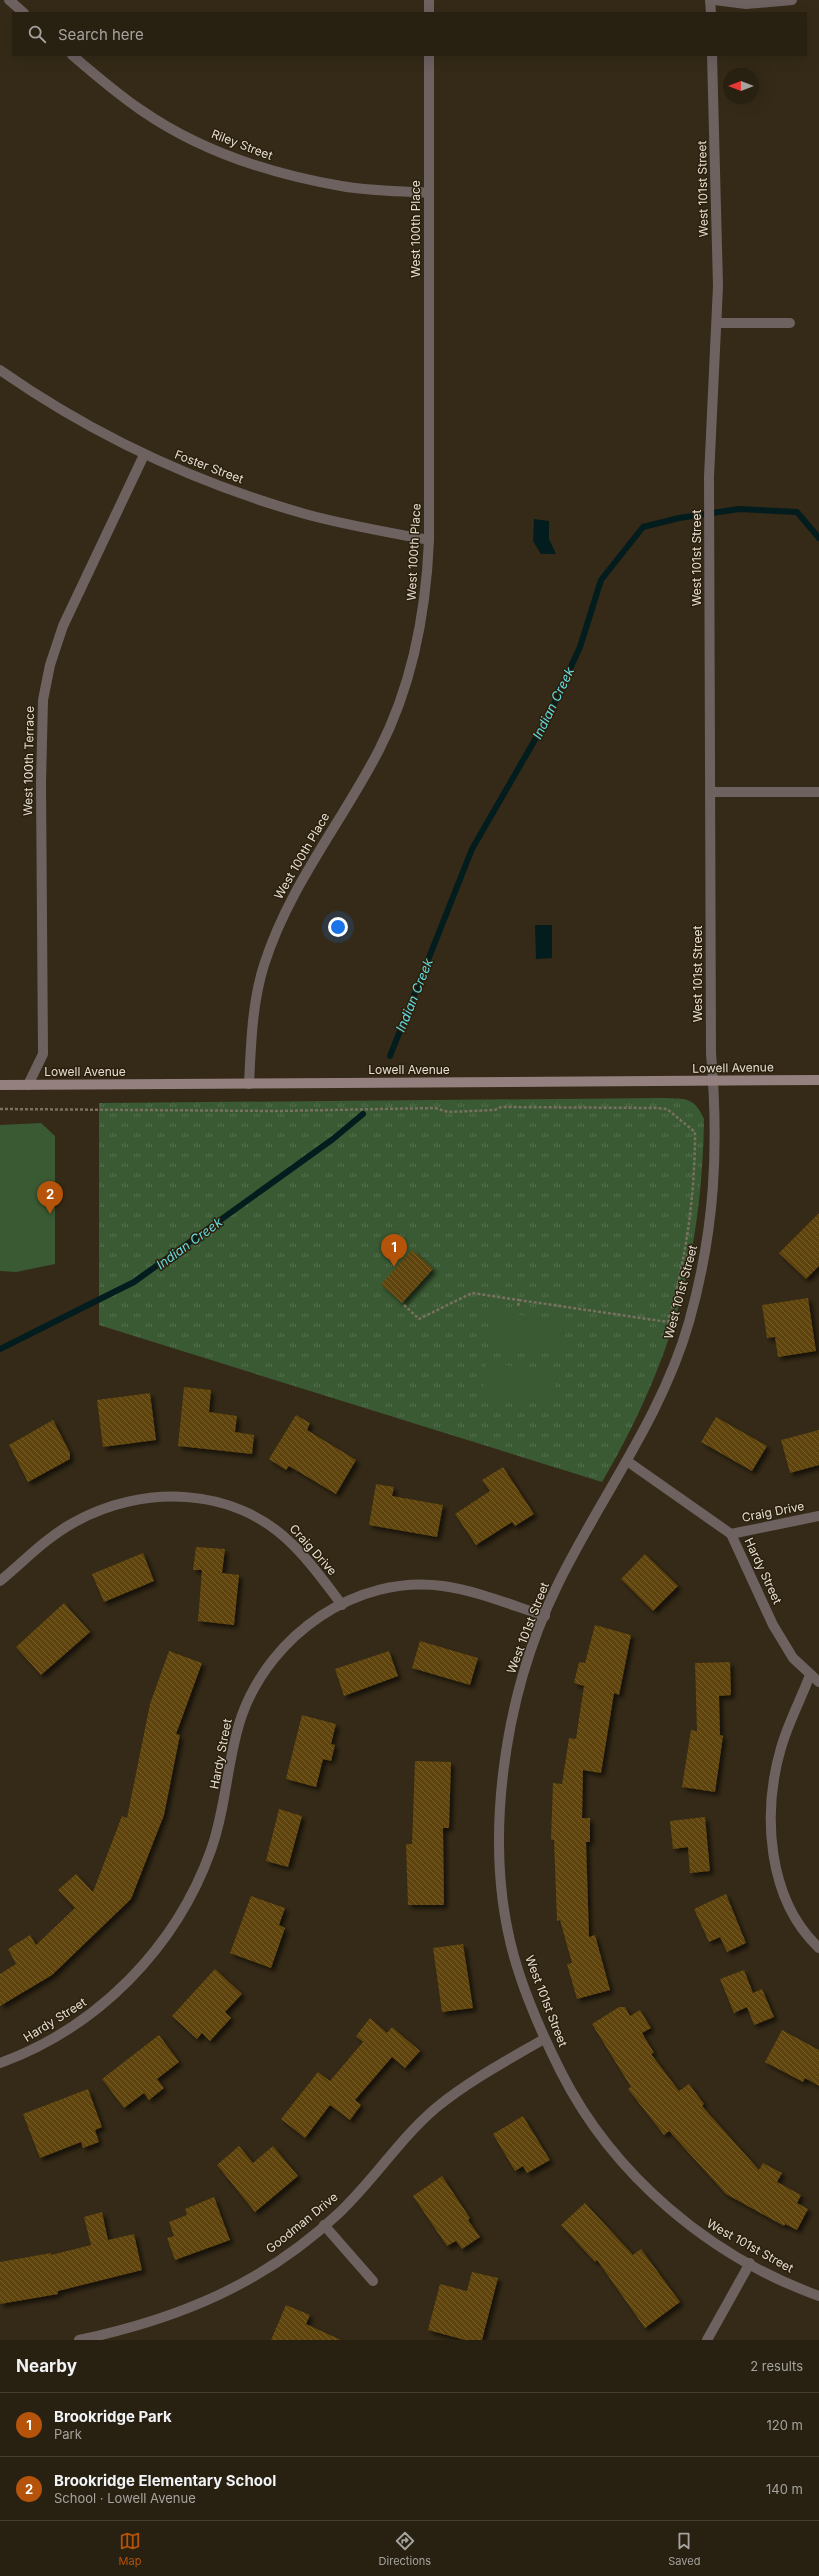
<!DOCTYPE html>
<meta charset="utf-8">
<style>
body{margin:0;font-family:Inter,sans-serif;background:#342d1f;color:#f1f3f6}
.compass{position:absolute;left:723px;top:68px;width:36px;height:36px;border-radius:50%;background:#282011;box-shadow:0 4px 16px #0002;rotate:270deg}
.you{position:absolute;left:338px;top:927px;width:14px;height:14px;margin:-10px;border:3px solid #fff;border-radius:50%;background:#1a73e8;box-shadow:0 0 0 6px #1a73e833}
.badge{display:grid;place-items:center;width:26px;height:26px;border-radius:50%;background:#b45309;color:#fff;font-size:13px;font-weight:700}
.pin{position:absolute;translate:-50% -33px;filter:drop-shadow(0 1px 2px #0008)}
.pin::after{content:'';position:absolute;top:21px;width:14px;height:12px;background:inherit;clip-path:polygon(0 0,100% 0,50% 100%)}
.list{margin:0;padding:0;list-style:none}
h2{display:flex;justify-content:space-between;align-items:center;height:52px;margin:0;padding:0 16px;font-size:17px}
h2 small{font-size:13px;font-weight:400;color:#a5a39f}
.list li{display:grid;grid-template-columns:26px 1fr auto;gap:12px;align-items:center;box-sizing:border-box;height:64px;padding:0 16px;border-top:1px solid #443e31}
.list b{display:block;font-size:15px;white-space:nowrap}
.list p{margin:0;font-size:13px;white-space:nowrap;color:#a5a39f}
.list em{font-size:13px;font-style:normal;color:#a5a39f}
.icon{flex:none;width:22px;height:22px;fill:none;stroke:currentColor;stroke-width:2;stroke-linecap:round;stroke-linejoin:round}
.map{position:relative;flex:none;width:819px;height:2340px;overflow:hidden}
.search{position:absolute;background:#282011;box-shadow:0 4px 16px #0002;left:12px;right:12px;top:12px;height:44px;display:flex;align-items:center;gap:10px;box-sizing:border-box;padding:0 14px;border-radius:0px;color:#a5a39f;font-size:15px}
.sheet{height:180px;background:#282011}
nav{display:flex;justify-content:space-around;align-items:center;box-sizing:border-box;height:56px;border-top:1px solid #443e31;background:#282011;font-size:11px;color:#a5a39f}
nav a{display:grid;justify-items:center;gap:2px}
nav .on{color:#b45309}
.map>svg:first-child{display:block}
</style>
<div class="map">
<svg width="819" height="2340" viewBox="0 0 819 2340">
<defs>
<pattern id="grass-tufts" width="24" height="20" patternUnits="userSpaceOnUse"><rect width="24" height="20" fill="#3a5a34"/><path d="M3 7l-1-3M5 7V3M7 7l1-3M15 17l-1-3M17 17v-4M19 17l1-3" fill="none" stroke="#567150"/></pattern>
<pattern id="building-back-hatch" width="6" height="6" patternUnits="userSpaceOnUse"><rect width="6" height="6" fill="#5e440b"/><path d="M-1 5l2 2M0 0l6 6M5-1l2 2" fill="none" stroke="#755f2e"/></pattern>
<filter id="shadow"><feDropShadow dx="3.5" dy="3.5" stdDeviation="2" flood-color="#0009"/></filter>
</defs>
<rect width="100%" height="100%" fill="#352a17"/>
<!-- grass -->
<path fill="url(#grass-tufts)" d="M665,1098C687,1099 694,1097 704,1119C702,1257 672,1362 602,1482L99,1325V1103Z"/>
<!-- garden -->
<g fill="#3a5a34">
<path d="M41,1123L55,1136V1264L16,1272L0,1271V1125Z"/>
<path d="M494,1311L564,1322L559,1355L489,1344Z"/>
<path d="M486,1362L557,1373L552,1405L482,1395Z"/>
</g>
<!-- water -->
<g fill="#031c1d">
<path d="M534,519L549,521V539L556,554H541L533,541Z"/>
<path d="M535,925H552V958L536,959Z"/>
</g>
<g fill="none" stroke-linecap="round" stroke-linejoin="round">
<!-- stream -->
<g stroke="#031c1d" stroke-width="6">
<path d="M390,1056L472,849L548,717L580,647L601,580L643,527L679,518L739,509L797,512L819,538"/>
<path d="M0,1349L134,1282L333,1139L363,1114"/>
</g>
</g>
<!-- building -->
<g fill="url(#building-back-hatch)" filter="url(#shadow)">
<path d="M819,1213V1266L806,1279L779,1253Z"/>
<path d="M412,1250L433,1269L402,1303L381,1284Z"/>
<path d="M808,1298L816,1351L778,1357L775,1337L767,1338L762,1305Z"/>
<path d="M184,1387L211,1390L209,1412L237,1416L235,1432L254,1435L252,1454L178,1446Z"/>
<path d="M150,1393L156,1440L103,1447L97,1400Z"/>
<path d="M296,1415L310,1423L307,1430L356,1460L336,1494L289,1466L286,1470L269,1459Z"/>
<path d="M716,1417L767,1446L752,1471L701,1442Z"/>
<path d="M53,1420L70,1453V1459L28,1482L9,1445Z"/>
<path d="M819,1430V1465L790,1473L781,1440Z"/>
<path d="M503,1467L534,1514L515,1526L512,1522L476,1545L455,1514L490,1491L482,1480Z"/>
<path d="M376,1484L394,1487L392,1496L443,1505L437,1537L369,1525Z"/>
<path d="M196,1547L225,1549L222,1573L239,1575L234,1625L198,1621L202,1570H193Z"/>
<path d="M143,1553L154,1581L104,1602L92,1574Z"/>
<path d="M645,1554L678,1586L653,1611L621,1579Z"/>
<path d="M64,1603L90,1632L41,1675L16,1647Z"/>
<path d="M595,1625L631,1635L619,1695L614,1693L601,1773L583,1770L582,1818H590V1842H586L589,1937L595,1935L610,1990L577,1999L567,1964L572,1963L560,1920L557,1921L554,1840H551L553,1783L562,1784L569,1738L576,1739L584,1686L574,1683L579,1662L585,1663Z"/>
<path d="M420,1641L478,1658L470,1685L412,1668Z"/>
<path d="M169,1651L202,1663L176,1734L180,1735L164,1815L131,1899L52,1975L0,2006V1974L16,1964L8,1949L30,1935L36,1945L75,1908L58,1890L76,1874L93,1892L122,1816L127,1818L150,1704Z"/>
<path d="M389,1651L398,1676L344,1696L335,1669Z"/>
<path d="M730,1662L731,1695L719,1696L720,1735L723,1736L715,1792L682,1787L691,1730L697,1731L695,1663Z"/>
<path d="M302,1715L336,1724L331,1744L335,1745L331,1761L323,1759L316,1787L286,1779Z"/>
<path d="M415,1761L451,1762L449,1828H443L444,1905H408L406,1844H412Z"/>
<path d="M279,1809L302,1816L288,1867L266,1861Z"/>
<path d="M705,1817L710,1871L690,1873L688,1847L673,1849L670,1821Z"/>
<path d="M726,1894L746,1943L727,1952L720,1937L709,1942L694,1909Z"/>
<path d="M251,1896L285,1908L279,1925L285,1928L271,1968L230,1953Z"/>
<path d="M463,1944L473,2008L442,2012L433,1948Z"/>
<path d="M215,1969L242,1994L225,2012L231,2018L210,2041L202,2033L197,2039L172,2016Z"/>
<path d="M744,1970L753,1993L762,1989L774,2017L754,2025L747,2007L734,2013L720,1979Z"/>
<path d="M619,2007H625L630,2016L640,2010L651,2028L642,2033L654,2053L651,2054L679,2091L689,2084L704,2104L702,2106L759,2170L763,2163L782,2173L777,2182L801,2195L797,2203L808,2209L797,2230L785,2224L784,2226L726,2194L669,2131L664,2135L628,2089L631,2087L592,2024Z"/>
<path d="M370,2018L387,2033L392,2027L420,2051L405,2068L392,2057L355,2100L361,2105L350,2120L330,2105L305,2138L281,2119L318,2072L330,2081L363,2042L356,2036Z"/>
<path d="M782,2030L819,2050V2086L805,2078L803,2082L765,2062Z"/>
<path d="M159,2035L179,2062L157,2079L164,2088L149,2100L144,2093L124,2108L102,2079Z"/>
<path d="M88,2089L102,2127L95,2130L99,2142L83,2148L81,2142L40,2158L23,2114Z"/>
<path d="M523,2116L550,2160L527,2173L523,2166L515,2171L493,2134Z"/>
<path d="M239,2146L253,2163L273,2146L298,2176L255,2212L217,2165Z"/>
<path d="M442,2176L470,2218L468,2220L480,2237L462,2249L456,2241L447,2246L413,2196Z"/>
<path d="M214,2197L230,2240L175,2260L167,2238L174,2236L169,2222L187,2215L185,2209Z"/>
<path d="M585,2203L633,2255L641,2249L680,2302L645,2328L597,2260L595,2262L561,2225Z"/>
<path d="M102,2212L108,2240L134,2234L142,2270L58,2291V2294L0,2304V2262L51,2253V2255L91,2245L84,2217Z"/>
<path d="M472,2272L498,2278L482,2340H465L428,2330L440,2284L467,2291Z"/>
<path d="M286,2305L310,2315L306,2324L341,2340H271Z"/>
</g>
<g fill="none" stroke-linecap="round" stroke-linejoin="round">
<!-- path -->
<g stroke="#797060" stroke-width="2.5" stroke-dasharray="3 2" stroke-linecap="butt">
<path d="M0,1109L277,1111L435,1108L448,1112L495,1110L501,1107L656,1108L667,1109L695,1132C695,1197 686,1259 668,1322L519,1300"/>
<path d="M404,1305L419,1319L472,1293L519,1300L518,1307"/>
</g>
<!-- street -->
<g stroke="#6e6261" stroke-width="10">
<path d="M9,0L24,13"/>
<path d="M429,0V13"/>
<path d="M710,0L711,13"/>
<path d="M714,0L746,4L792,0"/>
<path d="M72,55C94,74 117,94 141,110C200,151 271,174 341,186C370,191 400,191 429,193"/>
<path d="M712,55L718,286L709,477L711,1053C719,1148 715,1230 689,1322C662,1417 601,1496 558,1584C503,1696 479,1852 519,1973C530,2007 545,2040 561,2072C613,2175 710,2257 819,2296"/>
<path d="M717,323H790"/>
<path d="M0,370C93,435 196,483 305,514C345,525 387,532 429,540"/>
<path d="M710,792H819"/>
<path d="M249,1084C251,1044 252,1003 264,965C289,886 342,822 379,750C413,684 426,613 429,540V55"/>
<path d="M28,1085L43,1054L41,783L43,700L50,665L63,626L144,455"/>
<path d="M627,1461L731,1534L773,1625L793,1658L819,1682"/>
<path d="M731,1534L819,1516"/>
<path d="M0,1581C23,1562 47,1537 73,1523C142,1484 234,1486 292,1544C311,1562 326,1584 342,1605"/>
<path d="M810,1675C801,1699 788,1723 781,1748C762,1813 767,1899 819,1948"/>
<path d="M0,2063C97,2028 176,1948 211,1850C227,1805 227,1757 242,1715C271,1635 356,1574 443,1586C478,1591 511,1605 545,1616"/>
<path d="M324,2225L373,2281"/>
<path d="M79,2340C178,2319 264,2284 339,2213C374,2180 400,2138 437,2107C470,2080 508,2060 544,2039"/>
<path d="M707,2340L750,2263"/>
</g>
<!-- secondary -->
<path stroke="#94817f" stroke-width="10" d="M0,1085L819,1080"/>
</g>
<g text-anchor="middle" stroke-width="3" stroke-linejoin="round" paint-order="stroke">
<!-- street labels -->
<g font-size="12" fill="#e5ded3" stroke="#2b200d">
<text transform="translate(242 145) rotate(21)" y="4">Riley Street</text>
<text transform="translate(703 189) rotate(-91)" y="4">West 101st Street</text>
<text transform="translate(416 229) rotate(-90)" y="4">West 100th Place</text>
<text transform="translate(209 467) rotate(21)" y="4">Foster Street</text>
<text transform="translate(414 552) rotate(-87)" y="4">West 100th Place</text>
<text transform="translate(697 558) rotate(-90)" y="4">West 101st Street</text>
<text transform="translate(29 761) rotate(-89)" y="4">West 100th Terrace</text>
<text transform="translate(302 856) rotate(-60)" y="4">West 100th Place</text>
<text transform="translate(698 974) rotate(-90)" y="4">West 101st Street</text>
<text transform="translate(733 1068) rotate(-1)" y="4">Lowell Avenue</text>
<text x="409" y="1074">Lowell Avenue</text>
<text x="85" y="1076">Lowell Avenue</text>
<text transform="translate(681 1292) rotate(-75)" y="4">West 101st Street</text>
<text transform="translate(773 1512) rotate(-11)" y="4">Craig Drive</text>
<text transform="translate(313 1550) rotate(48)" y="4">Craig Drive</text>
<text transform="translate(763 1571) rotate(65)" y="4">Hardy Street</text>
<text transform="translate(528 1628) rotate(-69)" y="4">West 101st Street</text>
<text transform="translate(221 1754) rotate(-79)" y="4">Hardy Street</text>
<text transform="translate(546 2001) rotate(69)" y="4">West 101st Street</text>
<text transform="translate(55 2020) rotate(-32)" y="4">Hardy Street</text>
<text transform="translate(302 2223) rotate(-39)" y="4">Goodman Drive</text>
<text transform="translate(750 2246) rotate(29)" y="4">West 101st Street</text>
</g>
<!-- water labels -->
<g font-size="13" font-style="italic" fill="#63dbdf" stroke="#2b200d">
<text transform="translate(553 703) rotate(-64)" y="5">Indian Creek</text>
<text transform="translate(414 995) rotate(-68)" y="5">Indian Creek</text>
<text transform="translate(189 1243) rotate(-36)" y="5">Indian Creek</text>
</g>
</g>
</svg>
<svg class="compass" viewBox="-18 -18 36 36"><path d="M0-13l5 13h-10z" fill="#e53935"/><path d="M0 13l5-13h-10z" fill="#a5a39f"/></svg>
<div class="you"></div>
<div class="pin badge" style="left:394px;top:1267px">1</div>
<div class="pin badge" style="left:50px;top:1214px">2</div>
<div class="search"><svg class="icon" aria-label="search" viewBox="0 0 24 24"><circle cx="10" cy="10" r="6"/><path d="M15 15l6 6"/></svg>Search here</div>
</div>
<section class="sheet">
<h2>Nearby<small>2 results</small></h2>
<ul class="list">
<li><span class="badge">1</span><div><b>Brookridge Park</b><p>Park</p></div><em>120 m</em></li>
<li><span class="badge">2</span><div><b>Brookridge Elementary School</b><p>School · Lowell Avenue</p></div><em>140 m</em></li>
</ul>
</section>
<nav>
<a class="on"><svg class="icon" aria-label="map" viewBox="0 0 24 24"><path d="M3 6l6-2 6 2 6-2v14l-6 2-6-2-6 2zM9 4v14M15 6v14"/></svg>Map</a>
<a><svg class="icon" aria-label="directions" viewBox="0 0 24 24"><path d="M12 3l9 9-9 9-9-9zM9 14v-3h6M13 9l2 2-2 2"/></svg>Directions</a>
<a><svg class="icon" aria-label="saved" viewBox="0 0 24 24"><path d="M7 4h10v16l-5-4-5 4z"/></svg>Saved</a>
</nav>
